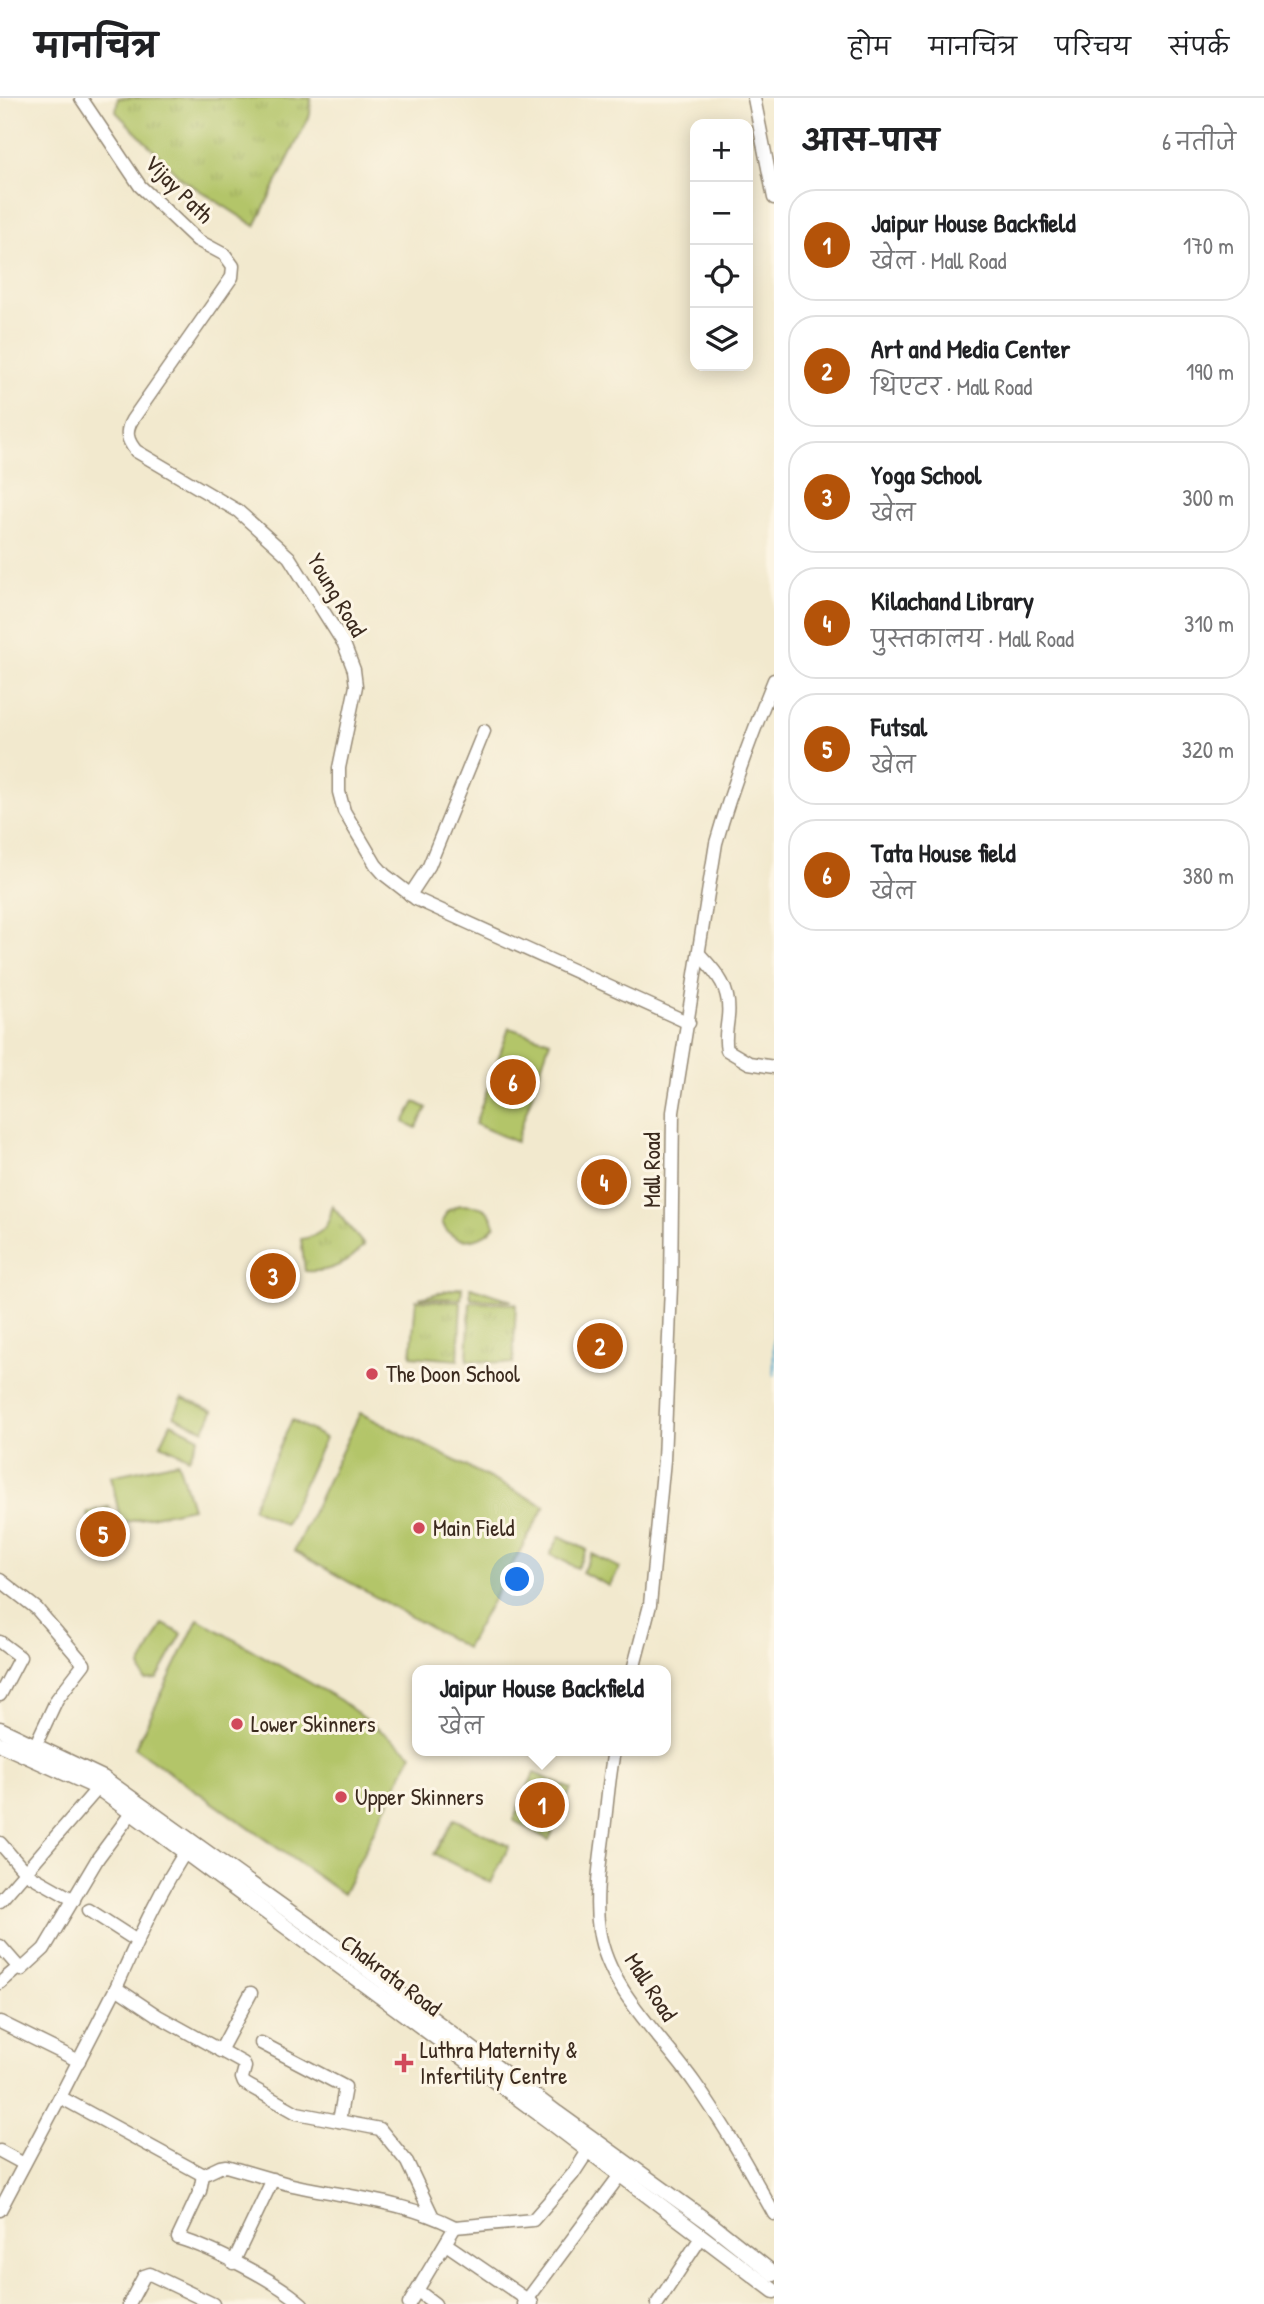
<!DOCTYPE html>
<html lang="hi">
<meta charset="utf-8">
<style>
body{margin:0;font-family:"Patrick Hand","Playpen Sans Deva",sans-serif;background:#f6f6f6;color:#202124}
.controls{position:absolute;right:21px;top:21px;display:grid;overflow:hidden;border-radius:14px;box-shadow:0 4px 18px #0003}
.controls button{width:63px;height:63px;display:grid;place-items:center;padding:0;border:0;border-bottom:2px solid #e0e0e0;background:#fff;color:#202124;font:35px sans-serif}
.you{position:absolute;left:518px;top:1482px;width:24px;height:24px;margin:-18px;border:5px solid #fff;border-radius:50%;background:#1a73e8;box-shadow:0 0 0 10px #1a73e833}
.badge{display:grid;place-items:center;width:46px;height:46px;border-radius:50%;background:#b45309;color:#fff;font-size:23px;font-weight:700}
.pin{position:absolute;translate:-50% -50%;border:4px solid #fff;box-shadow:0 2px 7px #0006}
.popup{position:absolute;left:412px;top:1567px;width:259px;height:91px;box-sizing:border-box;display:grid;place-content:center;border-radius:14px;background:#fff;filter:drop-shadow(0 2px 5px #0005);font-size:23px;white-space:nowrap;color:#757577}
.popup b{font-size:26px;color:#202124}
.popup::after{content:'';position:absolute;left:50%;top:100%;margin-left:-14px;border:14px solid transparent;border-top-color:#fff}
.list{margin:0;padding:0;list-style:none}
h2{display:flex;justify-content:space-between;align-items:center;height:91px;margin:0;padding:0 28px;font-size:30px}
h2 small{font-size:23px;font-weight:400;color:#757577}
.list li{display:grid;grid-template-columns:46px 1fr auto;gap:21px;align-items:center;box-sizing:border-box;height:112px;margin:0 14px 14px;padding:0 14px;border:2px solid #e0e0e0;border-radius:28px}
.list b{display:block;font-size:26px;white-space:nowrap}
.list p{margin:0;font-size:23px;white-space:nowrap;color:#757577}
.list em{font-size:23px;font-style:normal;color:#757577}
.icon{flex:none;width:38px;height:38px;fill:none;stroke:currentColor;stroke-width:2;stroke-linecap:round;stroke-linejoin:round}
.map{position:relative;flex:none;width:774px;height:2206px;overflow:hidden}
header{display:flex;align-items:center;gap:42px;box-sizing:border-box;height:98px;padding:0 35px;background:#fff;border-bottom:2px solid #e0e0e0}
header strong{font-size:33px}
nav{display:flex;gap:38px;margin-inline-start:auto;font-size:24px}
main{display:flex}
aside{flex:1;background:#fff}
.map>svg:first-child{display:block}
</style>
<header>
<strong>मानचित्र</strong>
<nav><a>होम</a><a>मानचित्र</a><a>परिचय</a><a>संपर्क</a></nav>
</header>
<main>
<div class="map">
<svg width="774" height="2206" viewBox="0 0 774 2206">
<defs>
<pattern id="grass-tufts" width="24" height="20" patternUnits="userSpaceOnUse" patternTransform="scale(1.75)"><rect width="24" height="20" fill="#b3c569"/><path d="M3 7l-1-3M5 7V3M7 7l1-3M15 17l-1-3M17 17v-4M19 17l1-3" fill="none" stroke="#9ba95b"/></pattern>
</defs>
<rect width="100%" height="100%" fill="#fcf5e5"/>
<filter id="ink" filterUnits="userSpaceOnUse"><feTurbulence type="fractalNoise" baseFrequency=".0143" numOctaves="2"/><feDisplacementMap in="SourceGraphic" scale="14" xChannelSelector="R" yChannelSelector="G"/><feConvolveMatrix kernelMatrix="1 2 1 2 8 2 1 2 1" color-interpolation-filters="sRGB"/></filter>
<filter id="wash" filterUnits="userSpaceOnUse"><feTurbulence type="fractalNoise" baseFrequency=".00686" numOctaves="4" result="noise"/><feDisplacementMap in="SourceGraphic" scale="28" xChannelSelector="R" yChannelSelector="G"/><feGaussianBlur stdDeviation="1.57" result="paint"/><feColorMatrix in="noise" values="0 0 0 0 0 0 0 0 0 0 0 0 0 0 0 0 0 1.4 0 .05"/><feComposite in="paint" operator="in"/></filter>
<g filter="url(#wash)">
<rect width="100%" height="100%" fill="#f2e9ce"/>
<!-- grass -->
<g fill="url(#grass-tufts)" stroke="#777844" stroke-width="2">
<path d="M118,0H311L310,17L255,128L182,81L116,14Z"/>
<path d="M459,1107C479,1108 488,1106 495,1127C485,1141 462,1148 448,1134C445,1132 444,1127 442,1124L447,1113Z"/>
<path d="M332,1108L364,1147C348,1166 329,1175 305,1173L301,1141C321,1138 330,1128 332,1108Z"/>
<path d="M462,1189L461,1201L419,1200Z"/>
<path d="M470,1189H471L512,1203L471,1201Z"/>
<path d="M416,1202L461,1204L458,1262L411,1258Z"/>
<path d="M470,1204L516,1206L513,1266L467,1262Z"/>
</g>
<!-- park -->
<g fill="#b3c569" stroke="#777844" stroke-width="2">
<path d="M509,930L550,943L516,1044L475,1026Z"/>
<path d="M415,1004L427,1010L416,1030L404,1024Z"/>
<path d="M182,1300L213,1313L204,1332L174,1318Z"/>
<path d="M360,1315L545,1408L466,1550L294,1453Z"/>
<path d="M292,1322L325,1340L285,1427L252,1410Z"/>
<path d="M171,1325L199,1339L189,1360L161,1346Z"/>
<path d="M178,1364L192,1410L121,1425L111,1378Z"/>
<path d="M109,1409L119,1457L97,1460L87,1415Z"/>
<path d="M560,1438L587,1452L577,1470L550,1456Z"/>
<path d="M592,1456L620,1470L609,1488L582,1474Z"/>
<path d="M198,1521L340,1602L412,1656L343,1796L135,1650Z"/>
<path d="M163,1526L182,1536L157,1581L145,1582L140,1569Z"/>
<path d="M534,1675L571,1691L549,1742L513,1722Z"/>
<path d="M454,1721L509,1748L491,1785L434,1756Z"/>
</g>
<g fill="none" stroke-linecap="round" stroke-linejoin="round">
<!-- stream -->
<path stroke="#50a8cd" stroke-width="2.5" d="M774,1211V1277"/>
</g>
</g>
<g filter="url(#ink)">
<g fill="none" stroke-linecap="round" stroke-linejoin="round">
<!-- minor casing -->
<g stroke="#968a76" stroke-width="15">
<g id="minor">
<path d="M81,0L140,88L197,142L225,157L233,168L232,179L132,322C125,334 127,342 136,353L238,413L289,459L344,546L354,572L356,588L339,670V694L344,713L376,767L385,777L416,801L689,925"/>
<path d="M754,0L774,100"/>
<path d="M410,797L429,768L484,633"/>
<path d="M700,857C718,876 731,891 728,919C727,930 724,941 727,952L749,965L774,969"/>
<path d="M0,1482L36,1510L84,1566L57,1601L35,1648"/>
<path d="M0,1544L20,1559L0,1597"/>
<path d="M633,1572L650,1507L664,1362L671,1188L673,1014L716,745C732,689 752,636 774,582"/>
<path d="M614,1653C609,1679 607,1706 604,1732C600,1764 594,1800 599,1832C608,1892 661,1937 694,1984C724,2026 749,2071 774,2116"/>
<path d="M0,1745L26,1775L74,1802"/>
<path d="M190,1747C160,1791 138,1841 116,1890L158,1918L243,1965L245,1969L242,1980L244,1985L297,2015L380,2031L407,2064L432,2117"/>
<path d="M0,1803L98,1690"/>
<path d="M89,1812L137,1843"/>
<path d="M0,1848L21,1872L44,1851L98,1760L132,1714"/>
<path d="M0,1885L19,1869"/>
<path d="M116,1890L60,1999L203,2077L220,2069L226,2068C247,2074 267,2080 288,2086C344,2099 403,2102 455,2129L409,2206"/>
<path d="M0,1924L79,1963"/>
<path d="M261,1945L345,1989L339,2023"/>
<path d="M220,1953L251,1895"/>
<path d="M0,2053L24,2066"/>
<path d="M203,2077L200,2093L178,2140C212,2150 275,2182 302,2206"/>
<path d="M0,2112L60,1999"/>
<path d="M455,2129L533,2122L573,2076L588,2053"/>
<path d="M446,2146L532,2205"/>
<path d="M233,2165L273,2081"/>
<path d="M418,2193L435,2206"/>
<path d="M129,2206L144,2178L150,2176L213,2206"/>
<path d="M524,2206L620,2077"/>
<path d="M657,2206L702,2138"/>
</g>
</g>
<!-- major casing -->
<g stroke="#968a76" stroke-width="17">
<g id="major">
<path d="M0,1631L103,1680L315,1832L557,2015L711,2126L774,2176"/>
<path d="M0,1646L98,1690L549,2023L774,2193"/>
</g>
</g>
<!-- minor -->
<use href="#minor" stroke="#fff" stroke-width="12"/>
<!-- major -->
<use href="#major" stroke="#fff" stroke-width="14"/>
</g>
</g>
<!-- markers -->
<g fill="#d1495b" stroke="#fcf5e5" stroke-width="2.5">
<circle cx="372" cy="1276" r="7"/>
<circle cx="419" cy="1430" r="7"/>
<circle cx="237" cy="1626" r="7"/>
<circle cx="341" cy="1699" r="7"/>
<path d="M400.5 1954.5h7v7h7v7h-7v7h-7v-7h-7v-7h7z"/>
</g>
<g text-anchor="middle" stroke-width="6" stroke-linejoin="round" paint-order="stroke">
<!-- street labels -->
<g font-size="23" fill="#3b2a1e" stroke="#fcf5e5">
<text transform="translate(179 91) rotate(45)" y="8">Vijay Path</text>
<text transform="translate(337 497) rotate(59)" y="8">Young Road</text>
<text transform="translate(652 1072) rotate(-90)" y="8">Mall Road</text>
<text transform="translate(391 1877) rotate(37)" y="8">Chakrata Road</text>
<text transform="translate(651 1889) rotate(57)" y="8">Mall Road</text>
</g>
<!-- poi labels -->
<g font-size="23" fill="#3b2a1e" stroke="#fcf5e5" text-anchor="start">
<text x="386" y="1284">The Doon School</text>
<text x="433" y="1438">Main Field</text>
<text x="251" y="1634">Lower Skinners</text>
<text x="355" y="1707">Upper Skinners</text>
<text x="420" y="1960">Luthra Maternity &amp;<tspan x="420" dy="26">Infertility Centre</tspan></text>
</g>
</g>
</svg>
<div class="controls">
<button>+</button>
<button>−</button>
<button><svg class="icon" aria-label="locate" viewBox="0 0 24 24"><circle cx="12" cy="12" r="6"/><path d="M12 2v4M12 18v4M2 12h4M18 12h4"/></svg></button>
<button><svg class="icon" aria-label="layers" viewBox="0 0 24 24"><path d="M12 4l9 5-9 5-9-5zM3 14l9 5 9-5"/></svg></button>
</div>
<div class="you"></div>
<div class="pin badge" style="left:542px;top:1707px">1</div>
<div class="popup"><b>Jaipur House Backfield</b>खेल</div>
<div class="pin badge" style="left:600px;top:1248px">2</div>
<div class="pin badge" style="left:273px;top:1178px">3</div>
<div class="pin badge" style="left:604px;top:1084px">4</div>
<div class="pin badge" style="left:103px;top:1436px">5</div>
<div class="pin badge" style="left:513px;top:984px">6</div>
</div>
<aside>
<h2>आस-पास<small>6 नतीजे</small></h2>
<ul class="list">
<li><span class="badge">1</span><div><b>Jaipur House Backfield</b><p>खेल · Mall Road</p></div><em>170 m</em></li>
<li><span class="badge">2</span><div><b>Art and Media Center</b><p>थिएटर · Mall Road</p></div><em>190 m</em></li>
<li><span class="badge">3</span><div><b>Yoga School</b><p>खेल</p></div><em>300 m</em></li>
<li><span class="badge">4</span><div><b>Kilachand Library</b><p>पुस्तकालय · Mall Road</p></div><em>310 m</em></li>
<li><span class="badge">5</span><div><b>Futsal</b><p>खेल</p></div><em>320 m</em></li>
<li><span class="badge">6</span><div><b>Tata House field</b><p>खेल</p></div><em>380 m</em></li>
</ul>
</aside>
</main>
